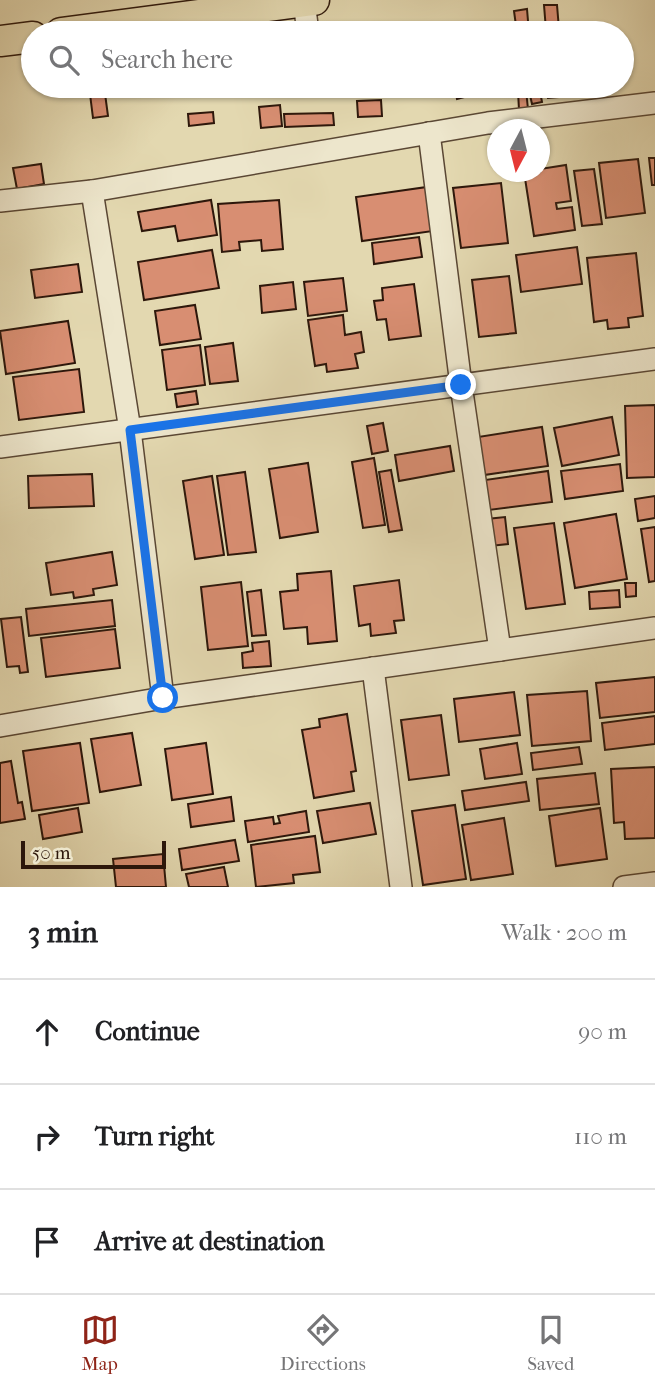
<!DOCTYPE html>
<meta charset="utf-8">
<style>
body{margin:0;font-family:"IM FELL French Canon",serif;background:#f2f2f2;color:#202124}
.compass{position:absolute;left:487px;top:119px;width:63px;height:63px;border-radius:50%;background:#fff;box-shadow:0 2px 5px #0004;rotate:187deg}
.scale{position:absolute;left:21px;bottom:18px;width:145px;box-sizing:border-box;padding-left:7px;border:4px solid #2d170b;border-top:0;font-size:19px;line-height:24px;white-space:nowrap;color:#2d170b;-webkit-text-stroke:5px #ede6cc;paint-order:stroke}
.stop{position:absolute;width:21px;height:21px;margin:-16px;border:5px solid #1a73e8;border-radius:50%;background:#fff}
.stop.end{background:#1a73e8;border-color:#fff;box-shadow:0 2px 7px #0008}
.list{margin:0;padding:0;list-style:none}
h2{display:flex;justify-content:space-between;align-items:center;height:91px;margin:0;padding:0 28px;font-size:30px}
h2 small{font-size:23px;font-weight:400;color:#757577}
.list li{display:grid;grid-template-columns:46px 1fr auto;gap:21px;align-items:center;box-sizing:border-box;height:105px;padding:0 28px;border-top:2px solid #e0e0e0}
.list b{display:block;font-size:26px;white-space:nowrap}
.list em{font-size:23px;font-style:normal;color:#757577}
.icon{flex:none;width:38px;height:38px;fill:none;stroke:currentColor;stroke-width:2;stroke-linecap:round;stroke-linejoin:round}
.map{position:relative;flex:none;width:655px;height:887px;overflow:hidden}
.search{position:absolute;background:#fff;box-shadow:0 2px 5px #0004;left:21px;right:21px;top:21px;height:77px;display:flex;align-items:center;gap:18px;box-sizing:border-box;padding:0 24px;border-radius:38px;color:#757577;font-size:26px}
.sheet{height:406px;background:#fff}
nav{display:flex;justify-content:space-around;align-items:center;box-sizing:border-box;height:98px;border-top:2px solid #e0e0e0;background:#fff;font-size:19px;color:#757577}
nav a{display:grid;justify-items:center;gap:4px}
nav .on{color:#8f2418}
.map>svg:first-child{display:block}
</style>
<div class="map">
<svg width="655" height="887" viewBox="0 0 655 887">
<rect width="100%" height="100%" fill="#e3d8b0"/>
<filter id="stains"><feTurbulence type="fractalNoise" baseFrequency=".00286" numOctaves="4"/><feColorMatrix values="0 0 0 0 .2 0 0 0 0 .09 0 0 0 0 .02 0 0 0 .5 -.17"/></filter>
<radialGradient id="worn" r=".72"><stop offset=".6" stop-color="#630" stop-opacity="0"/><stop offset="1" stop-color="#630" stop-opacity=".3"/></radialGradient>
<!-- building -->
<g fill="#d88e72" stroke="#2d170b" stroke-width="2">
<path d="M544,5H557L559,29L546,30Z"/>
<path d="M527,9L529,33H517L514,11Z"/>
<path d="M89,86H104L108,116L93,118Z"/>
<path d="M454,86H465L468,96L457,99Z"/>
<path d="M528,86H539L542,102L532,104Z"/>
<path d="M547,86H569L570,96L548,98Z"/>
<path d="M526,90L528,109L519,110L518,91Z"/>
<path d="M381,100L382,116L358,117L357,101Z"/>
<path d="M280,105L282,126L261,128L259,107Z"/>
<path d="M213,112L214,123L189,126L188,114Z"/>
<path d="M333,113L334,125L285,127L284,114Z"/>
<path d="M649,158H655V185H652Z"/>
<path d="M638,159L645,213L606,218L599,163Z"/>
<path d="M41,164L44,184L17,189L13,168Z"/>
<path d="M566,165L571,201L556,203L557,209L572,207L575,230L534,236L524,172H540V169Z"/>
<path d="M594,169L602,224L582,226L574,171Z"/>
<path d="M501,183L508,243L461,248L453,188Z"/>
<path d="M427,187L433,231L362,241L356,197Z"/>
<path d="M211,200L217,235L178,241L175,226L142,231L138,212Z"/>
<path d="M279,200L283,249L262,251L261,240L239,242L240,250L222,252L218,204Z"/>
<path d="M419,237L422,257L374,264L372,243Z"/>
<path d="M577,247L582,284L521,292L516,255Z"/>
<path d="M212,250L219,288L144,300L138,262Z"/>
<path d="M636,253L643,316L628,318L629,327L608,329L607,320L594,322L587,258Z"/>
<path d="M78,264L82,292L35,298L31,270Z"/>
<path d="M509,276L516,333L479,337L472,280Z"/>
<path d="M343,278L347,311L308,316L304,282Z"/>
<path d="M293,282L296,309L262,313L260,286Z"/>
<path d="M414,284L421,336L389,340L386,319L377,320L374,301L383,300L382,288Z"/>
<path d="M195,305L201,339L160,345L155,311Z"/>
<path d="M343,315L345,335L361,332L364,352L355,354L358,368L327,372L326,364L315,366L308,320Z"/>
<path d="M68,321L75,363L6,374L0,331Z"/>
<path d="M233,343L238,381L210,384L205,347Z"/>
<path d="M200,345L205,385L167,390L162,350Z"/>
<path d="M79,369L84,412L19,420L13,377Z"/>
<path d="M196,391L198,404L177,407L175,394Z"/>
<path d="M655,405V477L627,478L625,406Z"/>
<path d="M612,417L619,455L562,466L554,428Z"/>
<path d="M383,423L388,451L372,454L367,426Z"/>
<path d="M542,427L548,466L484,475L478,437Z"/>
<path d="M450,446L454,471L399,481L395,455Z"/>
<path d="M374,458L385,525L363,528L352,462Z"/>
<path d="M308,463L318,532L280,538L269,469Z"/>
<path d="M620,464L623,491L565,499L561,471Z"/>
<path d="M391,470L402,530L389,532L379,472Z"/>
<path d="M548,471L552,502L489,510L485,480Z"/>
<path d="M245,472L256,552L228,555L217,476Z"/>
<path d="M92,474L94,506L29,508L28,476Z"/>
<path d="M212,476L224,555L195,559L183,481Z"/>
<path d="M655,496V518L638,521L635,499Z"/>
<path d="M616,514L627,579L575,588L564,523Z"/>
<path d="M505,517L508,544L490,546L487,519Z"/>
<path d="M554,523L565,604L526,609L514,528Z"/>
<path d="M655,527V581L649,582L641,529Z"/>
<path d="M112,552L117,585L93,589L94,595L74,598L73,592L51,595L46,563Z"/>
<path d="M331,571L337,641L308,644L307,627L284,629L280,592L298,590L297,574Z"/>
<path d="M399,580L404,620L394,621L396,633L371,636L370,624L359,626L354,586Z"/>
<path d="M241,582L248,646L208,650L201,587Z"/>
<path d="M625,583H636V596L626,597Z"/>
<path d="M261,590L266,635L252,636L247,592Z"/>
<path d="M619,590L620,607L590,609L589,592Z"/>
<path d="M112,600L115,626L29,636L26,609Z"/>
<path d="M21,617L28,672L20,673L19,666L7,667L1,619Z"/>
<path d="M115,629L120,668L46,677L41,638Z"/>
<path d="M269,641L271,666L243,668L242,653L253,651L252,643Z"/>
<path d="M655,677V712L600,718L596,683Z"/>
<path d="M587,691L591,741L532,746L527,695Z"/>
<path d="M514,692L520,735L459,742L454,699Z"/>
<path d="M347,714L356,771L351,772L354,791L314,798L302,730L320,727L319,719Z"/>
<path d="M441,715L449,775L409,780L401,720Z"/>
<path d="M655,716V744L605,750L602,723Z"/>
<path d="M132,733L141,785L100,792L91,739Z"/>
<path d="M80,743L89,803L32,811L23,751Z"/>
<path d="M206,743L213,794L172,800L165,749Z"/>
<path d="M517,743L522,774L485,779L480,749Z"/>
<path d="M579,747L582,764L533,770L531,753Z"/>
<path d="M11,761L18,803L22,802L25,819L0,823V763Z"/>
<path d="M655,767V838L625,839L624,822L614,823L611,769Z"/>
<path d="M595,773L599,804L540,810L537,779Z"/>
<path d="M526,782L529,801L465,810L462,791Z"/>
<path d="M231,797L234,821L191,827L188,804Z"/>
<path d="M370,803L376,834L323,843L317,811Z"/>
<path d="M455,805L466,879L423,885L412,811Z"/>
<path d="M78,808L82,832L43,839L39,815Z"/>
<path d="M600,808L607,859L556,866L549,816Z"/>
<path d="M306,811L309,832L248,842L245,821L273,817L274,824L280,823L278,816Z"/>
<path d="M504,818L513,874L471,880L462,825Z"/>
<path d="M315,836L320,872L293,875L294,883L256,887L251,845Z"/>
<path d="M235,840L239,861L182,870L179,849Z"/>
<path d="M163,854L166,887H116L113,859Z"/>
<path d="M224,867L228,887H189L186,874Z"/>
</g>
<g fill="none" stroke-linecap="round" stroke-linejoin="round">
<!-- minor casing -->
<g stroke="#5a4734" stroke-width="24">
<g id="minor">
<path d="M304,1L308,33"/>
<path d="M429,133L461,385L500,650"/>
<path d="M92,191L130,430L163,698"/>
<path d="M0,201L92,191L488,123L655,103"/>
<path d="M0,447L655,359"/>
<path d="M373,668L401,887"/>
<path d="M0,726L163,698L655,628"/>
<path d="M624,887L655,883"/>
</g>
</g>
<!-- highway casing -->
<g stroke="#2d170b" stroke-width="33">
<g id="highway">
<path d="M61,33L314,0"/>
<path d="M0,41L33,37"/>
</g>
</g>
<!-- minor -->
<use href="#minor" stroke="#ede6cc" stroke-width="21"/>
<!-- highway -->
<use href="#highway" stroke="#e3d8b0" stroke-width="30"/>
</g>
<g fill="none" stroke-linecap="round" stroke-linejoin="round">
<!-- route -->
<path stroke="#1a73e8" stroke-width="9" d="M163,698L130,430L461,385"/>
</g>
<rect width="100%" height="100%" filter="url(#stains)"/>
<rect width="100%" height="100%" fill="url(#worn)"/>
</svg>
<svg class="compass" viewBox="-18 -18 36 36"><path d="M0-13l5 13h-10z" fill="#e53935"/><path d="M0 13l5-13h-10z" fill="#757577"/></svg>
<div class="scale">50 m</div>
<div class="stop" style="left:163px;top:698px"></div>
<div class="stop end" style="left:461px;top:385px"></div>
<div class="search"><svg class="icon" aria-label="search" viewBox="0 0 24 24"><circle cx="10" cy="10" r="6"/><path d="M15 15l6 6"/></svg>Search here</div>
</div>
<section class="sheet">
<h2>3 min<small>Walk · 200 m</small></h2>
<ul class="list">
<li><svg class="icon" aria-label="ahead" viewBox="0 0 24 24"><path d="M12 20V5M6 11l6-6 6 6"/></svg><div><b>Continue</b></div><em>90 m</em></li>
<li><svg class="icon" aria-label="right" viewBox="0 0 24 24"><path d="M7 20v-9h11M14 6l5 5-5 5"/></svg><div><b>Turn right</b></div><em>110 m</em></li>
<li><svg class="icon" aria-label="arrive" viewBox="0 0 24 24"><path d="M6 21V4h12l-3 4 3 4H6"/></svg><div><b>Arrive at destination</b></div></li>
</ul>
</section>
<nav>
<a class="on"><svg class="icon" aria-label="map" viewBox="0 0 24 24"><path d="M3 6l6-2 6 2 6-2v14l-6 2-6-2-6 2zM9 4v14M15 6v14"/></svg>Map</a>
<a><svg class="icon" aria-label="directions" viewBox="0 0 24 24"><path d="M12 3l9 9-9 9-9-9zM9 14v-3h6M13 9l2 2-2 2"/></svg>Directions</a>
<a><svg class="icon" aria-label="saved" viewBox="0 0 24 24"><path d="M7 4h10v16l-5-4-5 4z"/></svg>Saved</a>
</nav>
